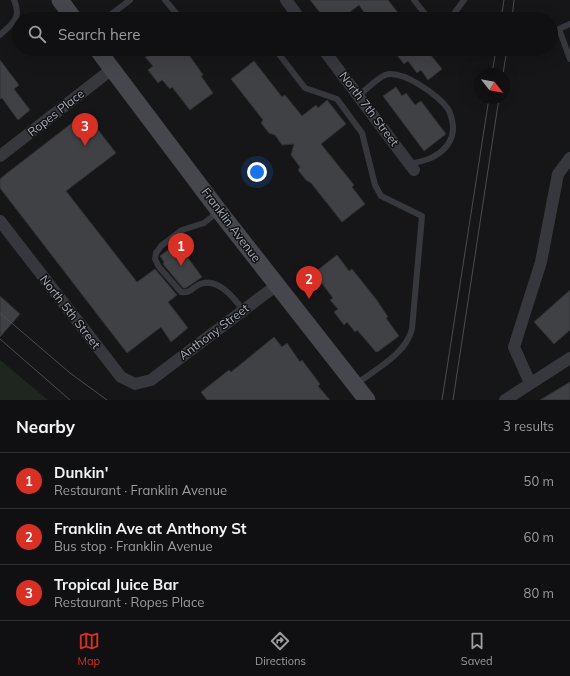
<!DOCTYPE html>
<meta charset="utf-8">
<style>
body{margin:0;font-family:Mulish,sans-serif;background:#1e1e20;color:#f1f3f6}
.compass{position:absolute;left:474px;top:68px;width:36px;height:36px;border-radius:50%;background:#101012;box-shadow:0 4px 16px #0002;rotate:121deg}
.you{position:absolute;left:257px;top:172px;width:14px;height:14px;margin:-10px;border:3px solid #fff;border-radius:50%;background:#1a73e8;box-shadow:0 0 0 6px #1a73e833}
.badge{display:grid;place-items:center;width:26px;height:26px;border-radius:50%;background:#d93025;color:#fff;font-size:13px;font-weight:700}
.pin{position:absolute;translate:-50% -33px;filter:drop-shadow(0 1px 2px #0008)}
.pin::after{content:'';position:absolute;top:21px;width:14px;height:12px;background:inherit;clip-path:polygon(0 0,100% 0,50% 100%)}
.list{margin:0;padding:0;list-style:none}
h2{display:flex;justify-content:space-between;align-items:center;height:52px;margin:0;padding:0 16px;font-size:17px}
h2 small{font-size:13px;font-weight:400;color:#9c9d9f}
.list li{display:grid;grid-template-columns:26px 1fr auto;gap:12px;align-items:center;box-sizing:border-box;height:56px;padding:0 16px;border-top:1px solid #303032}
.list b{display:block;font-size:15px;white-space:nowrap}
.list p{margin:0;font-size:13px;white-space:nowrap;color:#9c9d9f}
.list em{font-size:13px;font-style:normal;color:#9c9d9f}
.icon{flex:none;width:22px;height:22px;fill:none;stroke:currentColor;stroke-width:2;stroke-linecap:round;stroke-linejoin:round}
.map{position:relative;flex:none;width:570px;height:400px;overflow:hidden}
.search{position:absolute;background:#101012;box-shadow:0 4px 16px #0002;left:12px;right:12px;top:12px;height:44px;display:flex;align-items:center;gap:10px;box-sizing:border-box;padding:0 14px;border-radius:22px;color:#9c9d9f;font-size:15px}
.sheet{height:220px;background:#101012}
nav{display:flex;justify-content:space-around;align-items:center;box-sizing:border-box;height:56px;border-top:1px solid #303032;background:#101012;font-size:11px;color:#9c9d9f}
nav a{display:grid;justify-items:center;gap:2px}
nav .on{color:#d93025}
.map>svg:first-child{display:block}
</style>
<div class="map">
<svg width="570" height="400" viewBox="0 0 570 400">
<rect width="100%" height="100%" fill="#161618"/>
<!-- green -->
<path fill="#1e261f" d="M0,360L48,400H0Z"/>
<!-- building -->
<g fill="#404145" stroke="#303034">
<path d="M310,0H388L403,19H369L359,5L341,19H331L327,13L323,16Z"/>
<path d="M143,49H185L203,75L201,76L213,93L190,110L172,87L170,89L162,80L158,83L148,70L153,66L145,57L148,56Z"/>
<path d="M392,49H426L442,69L428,80L421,70L417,73L408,61L404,64Z"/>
<path d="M0,60L19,85L14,89L30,110L18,120L2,98L0,99Z"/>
<path d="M254,61L282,97L285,95L302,116L316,105L318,108L327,100L346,124L321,144L354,185L352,187L365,204L342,222L311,183L306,180L298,170L300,167L291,155L294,144L282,145L275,135L269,133L261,123L263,120L231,79Z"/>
<path d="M396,87L402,96L406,93L415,105L421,101L446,134L424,151L383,96Z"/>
<path d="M85,113L116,153L66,191L137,282L155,269L177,295L168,302L188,328L171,342L161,327L127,353L0,188V179L6,174Z"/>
<path d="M177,243L202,277L186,288H183L163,264L164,262L160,256Z"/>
<path d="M337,255L349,271L352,269L376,299L388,317L386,318L399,336L379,351L376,352L357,330L355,332L347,322L344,325L334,312L338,309L330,300L333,298L314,273Z"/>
<path d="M570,290V330L554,344L534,322Z"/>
<path d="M0,296L20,314L0,337Z"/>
<path d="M274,337L282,347L287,343L300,362L302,360L320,384L318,386L330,400H207L201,392L229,370L231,372Z"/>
<path d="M570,382V400H540Z"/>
</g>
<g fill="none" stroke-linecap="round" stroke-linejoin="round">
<!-- service -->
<g stroke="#37383d" stroke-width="6">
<path d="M165,0L181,19"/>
<path d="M414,0L429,19"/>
<path d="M105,19L130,0"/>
<path d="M231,19C237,15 242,15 248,19"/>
<path d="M450,19L464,0"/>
<path d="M570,24L559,29L570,59"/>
<path d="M0,35C13,23 22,18 14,0"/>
<path d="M275,49L305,88L337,99L362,133L375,185L381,196L422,216L412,329C406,354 376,369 356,384"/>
<path d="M358,96C366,90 376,79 385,75C402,69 438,95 448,109C450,112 451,116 452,120C456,136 448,149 433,157C426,161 417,162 409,164"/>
<path d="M218,212L204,223L182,230L161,246L156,253L155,259L159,267L181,292C190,294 193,287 200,284C218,277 234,298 243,310"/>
</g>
<!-- minor -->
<g stroke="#37383d" stroke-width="12">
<path d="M286,0L300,19"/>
<path d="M323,49L414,170"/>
<path d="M0,156L112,69"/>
<path d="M0,221L121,377L135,384L151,380L277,285"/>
<path d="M530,383L514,347L541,262L558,174L570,158"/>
<path d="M505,400L570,358"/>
</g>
<!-- secondary -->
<g stroke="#45474d" stroke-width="17">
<path d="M60,0L74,19"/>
<path d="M97,49L219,211L367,400"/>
</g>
<!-- tram -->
<g stroke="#4a4c52" stroke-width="1">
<path d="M501,19L504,0"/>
<path d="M512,19L514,0"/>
<path d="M492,74L496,49"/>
<path d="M503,74L507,49"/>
<path d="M0,313L70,373L107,400"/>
<path d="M0,339L70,400"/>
<path d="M442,400L489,98"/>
<path d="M453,400L499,98"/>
</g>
</g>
<g text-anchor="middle" stroke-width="3" stroke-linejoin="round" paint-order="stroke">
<!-- street labels -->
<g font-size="12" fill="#a8adb8" stroke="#111113">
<text transform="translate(369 109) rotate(53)" y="4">North 7th Street</text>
<text transform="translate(56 113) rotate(-38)" y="4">Ropes Place</text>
<text transform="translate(231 225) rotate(53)" y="4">Franklin Avenue</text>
<text transform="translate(70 312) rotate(52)" y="4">North 5th Street</text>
<text transform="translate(214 332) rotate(-37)" y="4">Anthony Street</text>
</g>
</g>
</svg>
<svg class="compass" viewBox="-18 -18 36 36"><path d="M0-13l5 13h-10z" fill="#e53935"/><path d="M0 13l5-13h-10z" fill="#9c9d9f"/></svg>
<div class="you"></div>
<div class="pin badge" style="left:181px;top:266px">1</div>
<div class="pin badge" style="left:309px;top:299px">2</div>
<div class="pin badge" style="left:85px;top:146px">3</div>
<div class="search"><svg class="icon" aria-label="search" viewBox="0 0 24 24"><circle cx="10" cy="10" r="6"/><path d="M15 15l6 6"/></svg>Search here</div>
</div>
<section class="sheet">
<h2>Nearby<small>3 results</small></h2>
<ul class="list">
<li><span class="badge">1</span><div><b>Dunkin'</b><p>Restaurant · Franklin Avenue</p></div><em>50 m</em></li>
<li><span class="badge">2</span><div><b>Franklin Ave at Anthony St</b><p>Bus stop · Franklin Avenue</p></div><em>60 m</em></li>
<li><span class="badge">3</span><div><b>Tropical Juice Bar</b><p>Restaurant · Ropes Place</p></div><em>80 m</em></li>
</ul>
</section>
<nav>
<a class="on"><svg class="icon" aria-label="map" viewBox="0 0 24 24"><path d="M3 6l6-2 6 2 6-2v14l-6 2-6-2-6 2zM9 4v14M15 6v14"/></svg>Map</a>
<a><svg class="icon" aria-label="directions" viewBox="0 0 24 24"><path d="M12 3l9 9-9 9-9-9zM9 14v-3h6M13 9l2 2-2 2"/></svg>Directions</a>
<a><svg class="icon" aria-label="saved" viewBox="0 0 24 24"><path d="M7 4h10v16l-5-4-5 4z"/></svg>Saved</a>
</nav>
